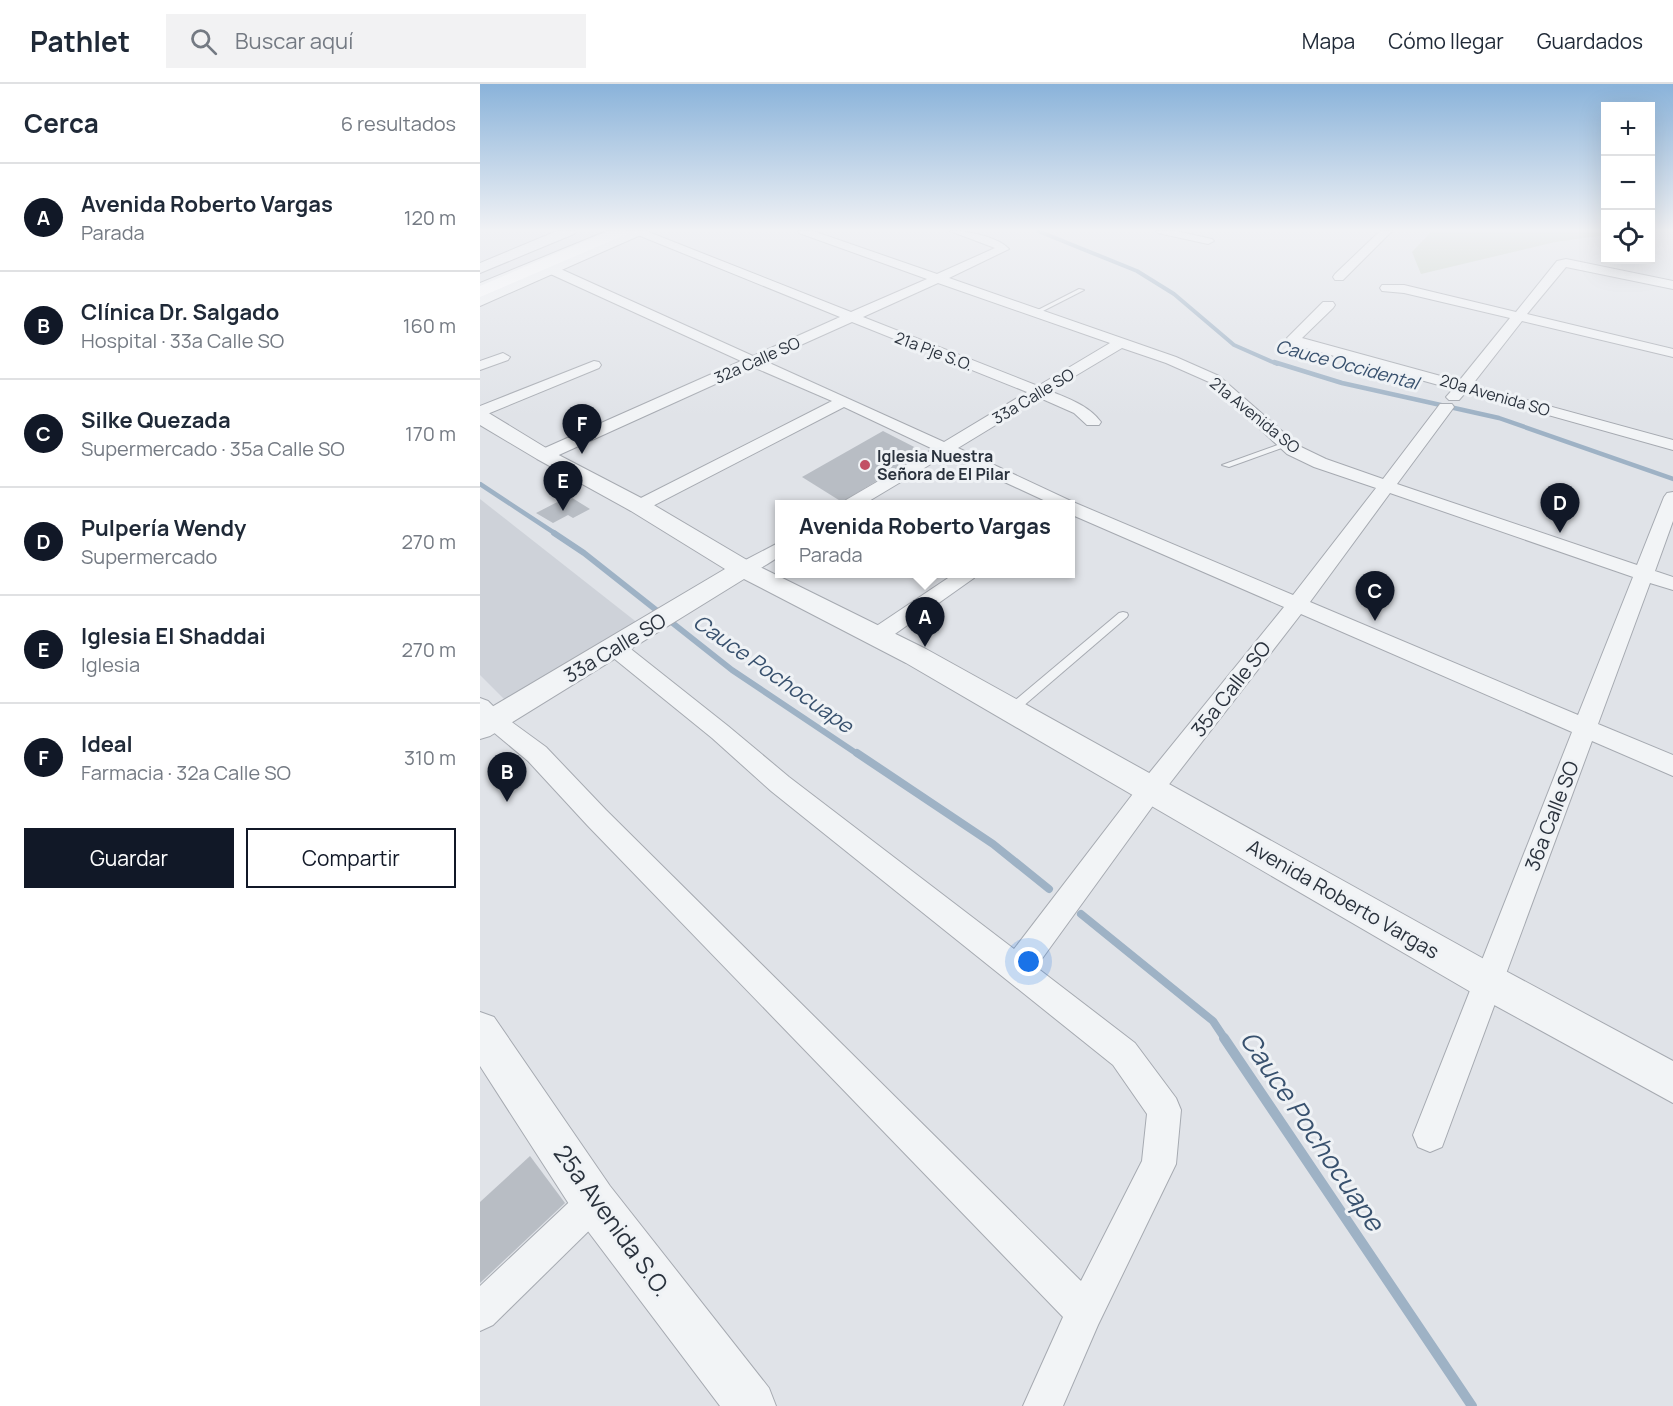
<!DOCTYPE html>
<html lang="es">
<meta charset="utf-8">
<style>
body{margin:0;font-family:Manrope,sans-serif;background:#f2f2f3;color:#1f2937}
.controls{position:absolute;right:18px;top:18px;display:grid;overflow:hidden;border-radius:0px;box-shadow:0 6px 24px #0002}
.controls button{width:54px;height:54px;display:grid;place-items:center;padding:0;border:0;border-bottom:2px solid #e0e1e3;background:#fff;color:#1f2937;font:30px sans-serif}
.you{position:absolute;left:549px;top:878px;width:21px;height:21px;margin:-15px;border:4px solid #fff;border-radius:50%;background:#1a73e8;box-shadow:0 0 0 9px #1a73e833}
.badge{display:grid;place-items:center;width:39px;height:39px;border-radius:50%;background:#111827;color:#fff;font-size:20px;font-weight:700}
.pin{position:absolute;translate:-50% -50px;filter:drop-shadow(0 2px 3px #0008)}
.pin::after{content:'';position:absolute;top:32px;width:21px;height:18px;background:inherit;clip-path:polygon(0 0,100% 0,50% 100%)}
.popup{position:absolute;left:295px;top:416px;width:300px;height:78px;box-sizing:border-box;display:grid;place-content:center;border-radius:0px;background:#fff;filter:drop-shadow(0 2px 4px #0005);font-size:20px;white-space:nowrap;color:#747a83}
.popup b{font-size:22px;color:#1f2937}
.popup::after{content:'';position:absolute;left:50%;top:100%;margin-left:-12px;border:12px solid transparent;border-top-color:#fff}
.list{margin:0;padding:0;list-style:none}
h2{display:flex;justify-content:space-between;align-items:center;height:78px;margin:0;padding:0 24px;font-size:26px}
h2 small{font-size:20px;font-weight:400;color:#747a83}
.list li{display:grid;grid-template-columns:39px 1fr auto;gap:18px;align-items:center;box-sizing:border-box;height:108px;padding:0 24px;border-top:2px solid #e0e1e3}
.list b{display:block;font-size:22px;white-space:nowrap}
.list p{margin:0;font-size:20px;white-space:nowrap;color:#747a83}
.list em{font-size:20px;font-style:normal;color:#747a83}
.actions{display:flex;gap:12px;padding:18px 24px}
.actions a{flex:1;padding:14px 0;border:2px solid #111827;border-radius:0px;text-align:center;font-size:21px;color:#111827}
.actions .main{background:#111827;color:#fff}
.icon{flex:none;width:33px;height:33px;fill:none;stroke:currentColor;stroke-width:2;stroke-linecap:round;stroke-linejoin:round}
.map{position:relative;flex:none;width:1193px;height:1322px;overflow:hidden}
header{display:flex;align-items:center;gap:36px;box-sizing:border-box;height:84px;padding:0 30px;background:#fff;border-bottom:2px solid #e0e1e3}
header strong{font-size:28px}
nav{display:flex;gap:33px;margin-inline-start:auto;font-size:21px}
.search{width:420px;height:54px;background:#f2f2f3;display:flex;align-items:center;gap:15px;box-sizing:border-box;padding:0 21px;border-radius:0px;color:#747a83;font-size:22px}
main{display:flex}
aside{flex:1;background:#fff}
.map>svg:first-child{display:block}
</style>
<header>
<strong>Pathlet</strong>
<div class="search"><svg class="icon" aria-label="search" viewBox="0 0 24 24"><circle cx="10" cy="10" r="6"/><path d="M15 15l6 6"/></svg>Buscar aquí</div>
<nav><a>Mapa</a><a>Cómo llegar</a><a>Guardados</a></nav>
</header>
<main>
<aside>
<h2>Cerca<small>6 resultados</small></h2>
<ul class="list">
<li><span class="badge">A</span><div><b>Avenida Roberto Vargas</b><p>Parada</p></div><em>120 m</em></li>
<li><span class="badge">B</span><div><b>Clínica Dr. Salgado</b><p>Hospital · 33a Calle SO</p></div><em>160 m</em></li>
<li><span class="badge">C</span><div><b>Silke Quezada</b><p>Supermercado · 35a Calle SO</p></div><em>170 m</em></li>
<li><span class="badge">D</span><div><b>Pulpería Wendy</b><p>Supermercado</p></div><em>270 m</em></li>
<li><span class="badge">E</span><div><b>Iglesia El Shaddai</b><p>Iglesia</p></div><em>270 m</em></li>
<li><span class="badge">F</span><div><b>Ideal</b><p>Farmacia · 32a Calle SO</p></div><em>310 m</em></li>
</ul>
<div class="actions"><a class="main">Guardar</a><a>Compartir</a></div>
</aside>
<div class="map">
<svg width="1193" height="1322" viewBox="0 0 1193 1322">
<rect width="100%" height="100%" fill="#e0e3e8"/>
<!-- built -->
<path fill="#ced2d9" d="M0,415L159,540L26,617L0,591Z"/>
<!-- green -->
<path fill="#c6d1c2" d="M952,147H1125L1126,151L1075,158L941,190L932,168Z"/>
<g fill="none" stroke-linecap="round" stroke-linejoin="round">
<!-- stream-far4 -->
<path stroke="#9eb2c5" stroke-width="4" d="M558,147L657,187L694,210L754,261L797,280"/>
<!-- stream-far3 -->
<g stroke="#9eb2c5" stroke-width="4.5">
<path d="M794,278L862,299L1019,334L1193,395"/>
<path d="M0,400L76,450"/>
</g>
<!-- stream-far2 -->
<path stroke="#9eb2c5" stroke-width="6" d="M74,449L104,469L252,586L379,671"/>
<!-- stream-far1 -->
<g stroke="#9eb2c5" stroke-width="8">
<path d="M377,669L513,760L569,805"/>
<path d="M601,830L733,937L745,955"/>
</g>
<!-- stream -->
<path stroke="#9eb2c5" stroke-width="10" d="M744,954L992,1322"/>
</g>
<!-- building -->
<g fill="#b8bdc4">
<path d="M403,347L444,368L362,418L322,393Z"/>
<path d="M89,412L110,425L93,434L88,431L73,439L56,429Z"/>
<path d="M50,1072L85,1119L0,1199V1118Z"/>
</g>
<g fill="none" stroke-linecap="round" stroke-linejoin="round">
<!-- service casing -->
<g stroke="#a6aab1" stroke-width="2">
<g id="service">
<path d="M127,147H134L0,203V199Z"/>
<path d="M599,205L604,206L557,230L552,229Z"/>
<path d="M803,359L810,361L749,383L742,381Z"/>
<path d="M643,528L647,529L648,531L647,533L535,629H527L525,626L527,623L639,529Z"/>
</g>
</g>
<!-- minor casing -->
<g stroke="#a6aab1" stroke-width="2">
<g id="minor">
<path d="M152,147H166L371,228L447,195L319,149L318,147H333L457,190L515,164L470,147C486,146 519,153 529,165L469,194L696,273L739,292L819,362L846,375L903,395L960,320H972L974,323L917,400L1157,481L1184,413L1187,409L1193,408V437L1175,487L1193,493V506L1170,499L1118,640L1193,671V692L1112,657L962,1063L950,1068L938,1063L933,1051L1092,648L821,530L680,712L556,883L655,959L696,1014L701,1026L696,1080L618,1241L583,1322H543L583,1233L108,742L48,677L0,637V614L8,617L22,631L66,663L126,726L601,1197L662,1077L667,1030L633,981L291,707L232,654L126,568L123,563L126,558L134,555L142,558L248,642L309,693L534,865L662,698L804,523L590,430V420H572L466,371L384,420H363L366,416L453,365L364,323L165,426H153L150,422L153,418L352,317L273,283L70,375H58L56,371L58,367L261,277L66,188V182H74L273,272L360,233L153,149ZM458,199L630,259L558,302L383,233ZM372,238L547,308L464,358L285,277ZM642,264L686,279L729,298L807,370L834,383L896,404L813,511L593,418L478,364L560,314L594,329L607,341H619L621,338C608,321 589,315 570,307ZM910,409L1153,493L1098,631L830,518Z"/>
<path d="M676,147H696L732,155L734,157L728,160L678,149Z"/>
<path d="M900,147H912L863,196H855L853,193L855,190Z"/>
<path d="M1086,175L1193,197V205L1086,183L1047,230L1193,265V273L1042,237L992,301L1193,356V366L986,308L979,316H969L966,313L973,305L811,260L807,254L843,218H853L855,221L853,224L822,254L979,297L1030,234L924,209L902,207L900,204L902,201H924L1036,228L1077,177Z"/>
<path d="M23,269L30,273L28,276L0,286V277Z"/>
<path d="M114,277L119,278L121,281L119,284L0,333V322Z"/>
<path d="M300,458V472C287,480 271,493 256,489L253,485L256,481Z"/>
<path d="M474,490H497L494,494L405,557L397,559L389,557L386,552L389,547Z"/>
<path d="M114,1100L126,1106L132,1118L126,1130L13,1241L0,1247V1202L102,1106Z"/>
</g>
</g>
<!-- tertiary casing -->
<g stroke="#a6aab1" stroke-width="2">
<g id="tertiary">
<path d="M77,147H96L94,150L0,189V179Z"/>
<path d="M147,147H165L163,150L0,222V211Z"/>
<path d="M0,326L7,328L71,367L167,417L272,479L446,565L1022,885L1193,977V1019L996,911L426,579L264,495L10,652L0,655V630L245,485L151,427L57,375L0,341Z"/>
<path d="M0,928L14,933L130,1102L289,1304L296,1322H240L98,1134L0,982Z"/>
</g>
</g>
<!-- primary casing -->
<g stroke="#a0a8b2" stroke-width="1">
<path id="primary" d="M129,147H150L147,150L0,213V202Z"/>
</g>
<!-- service -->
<use href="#service" fill="#f2f4f6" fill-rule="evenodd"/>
<!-- minor -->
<use href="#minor" fill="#f2f4f6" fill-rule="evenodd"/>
<!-- tertiary -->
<use href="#tertiary" fill="#f2f4f6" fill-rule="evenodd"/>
<!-- primary -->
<use href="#primary" fill="#fff" fill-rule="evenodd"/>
</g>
<!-- sky -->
<linearGradient id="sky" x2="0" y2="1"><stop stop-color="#8ab3da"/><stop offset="0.44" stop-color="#f1f2f5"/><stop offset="1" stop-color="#f1f2f5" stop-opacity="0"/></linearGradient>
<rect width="1193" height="332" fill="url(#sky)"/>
<!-- markers -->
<circle fill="#c24f64" stroke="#eff2f5" stroke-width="2" cx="385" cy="381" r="6"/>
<g text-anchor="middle" stroke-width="6" stroke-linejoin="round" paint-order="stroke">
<!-- far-street labels -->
<g font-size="16" fill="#2a323d" stroke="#eff2f5">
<text transform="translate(454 267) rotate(21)" y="6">21a Pje S.O.</text>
<text transform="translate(277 276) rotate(-24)" y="6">32a Calle SO</text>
<text transform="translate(1015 311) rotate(16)" y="6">20a Avenida SO</text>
<text transform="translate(553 312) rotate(-31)" y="6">33a Calle SO</text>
<text transform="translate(775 331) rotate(39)" y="6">21a Avenida SO</text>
</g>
<!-- far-poi labels -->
<g font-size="16" font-weight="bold" fill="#2a323d" stroke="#eff2f5" text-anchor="start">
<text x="397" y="378">Iglesia Nuestra<tspan x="397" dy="18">Señora de El Pilar</tspan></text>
</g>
<!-- far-water labels -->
<g font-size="18" font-style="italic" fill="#38516e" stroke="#eff2f5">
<text transform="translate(867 281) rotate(15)" y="6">Cauce Occidental</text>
</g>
<!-- street labels -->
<g font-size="20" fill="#2a323d" stroke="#eff2f5">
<text transform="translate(135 564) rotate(-31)" y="7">33a Calle SO</text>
<text transform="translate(751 605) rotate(-52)" y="7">35a Calle SO</text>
<text transform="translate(1072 732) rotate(-69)" y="7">36a Calle SO</text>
<text transform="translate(863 815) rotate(30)" y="7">Avenida Roberto Vargas</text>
</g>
<!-- water labels -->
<g font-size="21" font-style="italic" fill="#38516e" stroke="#eff2f5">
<text transform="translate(293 590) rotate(35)" y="7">Cauce Pochocuape</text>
</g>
<!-- near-street labels -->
<g font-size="24" fill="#2a323d" stroke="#eff2f5">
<text transform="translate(132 1137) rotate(54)" y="8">25a Avenida S.O.</text>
</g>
<!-- near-water labels -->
<g font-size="26" font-style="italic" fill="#38516e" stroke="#eff2f5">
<text transform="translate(832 1047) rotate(56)" y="9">Cauce Pochocuape</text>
</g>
</g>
</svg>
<div class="controls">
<button>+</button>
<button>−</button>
<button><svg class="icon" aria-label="locate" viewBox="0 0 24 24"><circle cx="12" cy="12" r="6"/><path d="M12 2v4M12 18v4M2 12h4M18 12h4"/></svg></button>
</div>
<div class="you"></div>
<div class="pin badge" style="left:445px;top:563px">A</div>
<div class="popup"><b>Avenida Roberto Vargas</b>Parada</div>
<div class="pin badge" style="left:27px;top:718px">B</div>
<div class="pin badge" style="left:895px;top:537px">C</div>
<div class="pin badge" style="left:1080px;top:449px">D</div>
<div class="pin badge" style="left:83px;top:427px">E</div>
<div class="pin badge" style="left:102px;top:370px">F</div>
</div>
</main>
